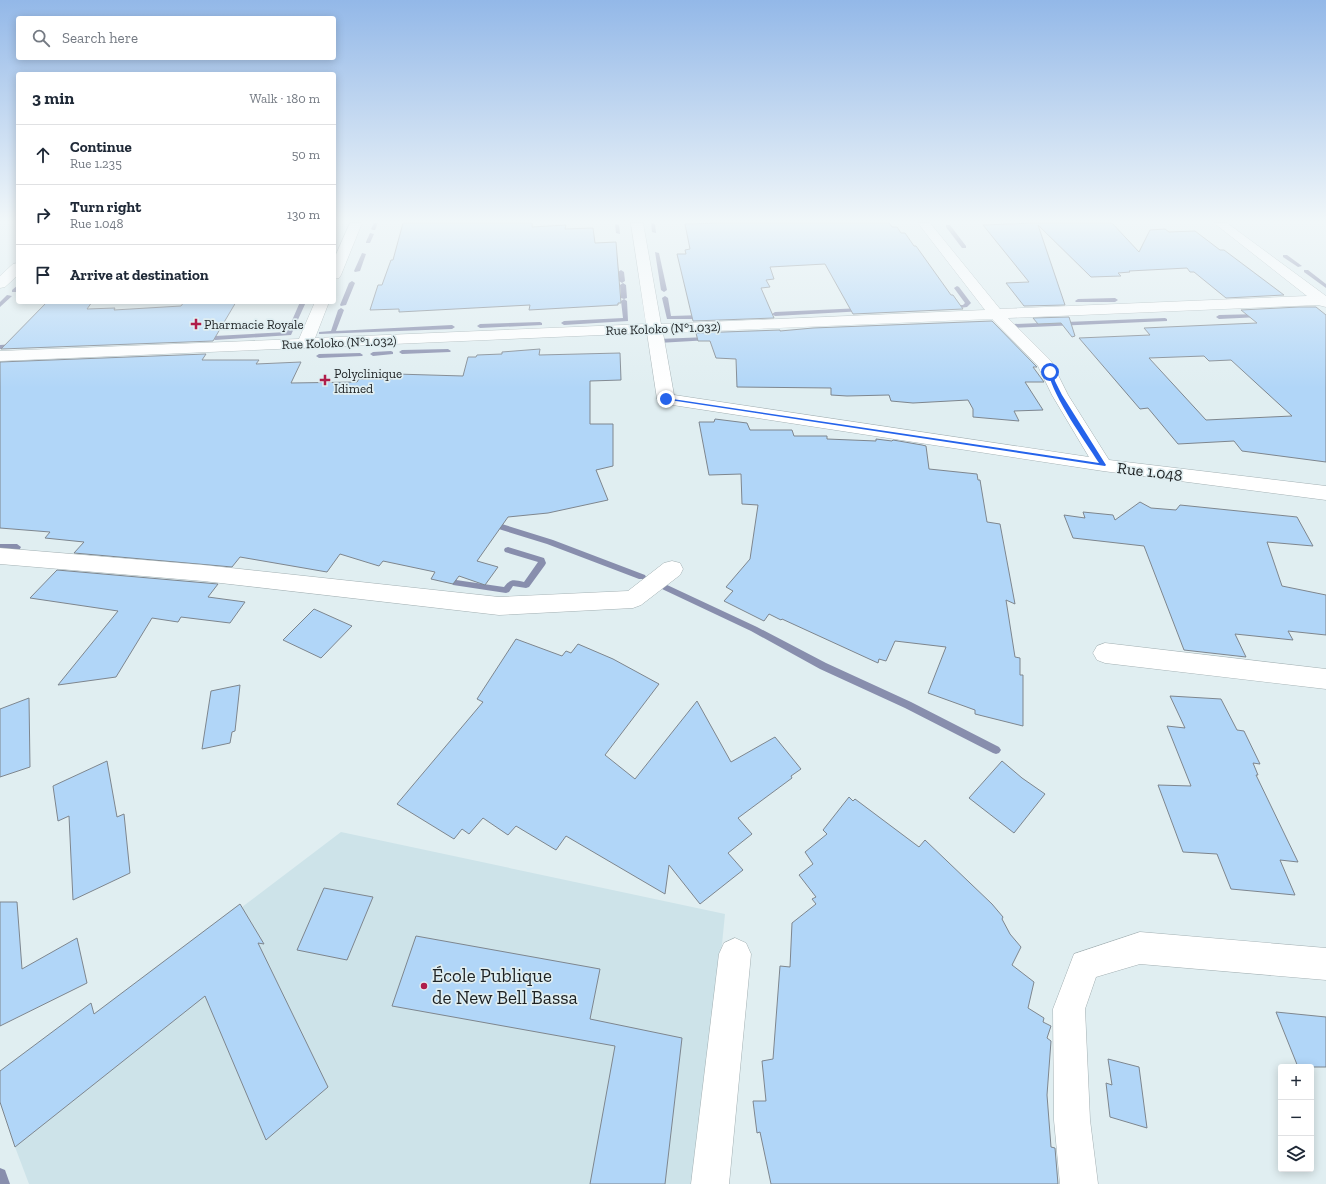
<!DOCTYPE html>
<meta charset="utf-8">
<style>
body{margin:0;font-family:"Zilla Slab",serif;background:#f2f2f3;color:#1f2937}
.controls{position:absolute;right:12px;bottom:12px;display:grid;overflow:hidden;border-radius:4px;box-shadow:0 2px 10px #0003}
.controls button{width:36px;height:36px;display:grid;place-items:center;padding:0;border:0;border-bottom:1px solid #e0e1e3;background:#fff;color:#1f2937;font:20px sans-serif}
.stop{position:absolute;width:12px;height:12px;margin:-9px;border:3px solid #2563eb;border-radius:50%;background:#fff}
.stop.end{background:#2563eb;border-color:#fff;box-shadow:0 1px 4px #0008}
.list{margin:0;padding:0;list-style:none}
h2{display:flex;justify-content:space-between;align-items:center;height:52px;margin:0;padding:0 16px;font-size:17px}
h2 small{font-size:13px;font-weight:400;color:#747a83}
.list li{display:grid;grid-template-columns:26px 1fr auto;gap:12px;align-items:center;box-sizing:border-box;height:60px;padding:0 16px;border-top:1px solid #e0e1e3}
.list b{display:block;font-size:15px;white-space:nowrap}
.list p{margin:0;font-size:13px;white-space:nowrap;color:#747a83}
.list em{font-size:13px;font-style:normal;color:#747a83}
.icon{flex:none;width:22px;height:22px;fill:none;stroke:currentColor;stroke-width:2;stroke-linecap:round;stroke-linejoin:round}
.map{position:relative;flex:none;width:1326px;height:1184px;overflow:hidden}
.search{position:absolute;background:#fff;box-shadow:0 2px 10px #0003;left:16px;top:16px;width:320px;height:44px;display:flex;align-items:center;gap:10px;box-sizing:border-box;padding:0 14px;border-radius:4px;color:#747a83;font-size:15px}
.panel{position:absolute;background:#fff;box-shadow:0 2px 10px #0003;left:16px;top:72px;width:320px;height:232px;border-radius:4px}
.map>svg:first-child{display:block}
</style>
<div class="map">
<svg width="1326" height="1184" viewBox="0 0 1326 1184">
<rect width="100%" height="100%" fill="#e0eef1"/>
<!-- built -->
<path fill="#cde3e9" d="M341,832L725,914L698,1184H29L15,1147L0,1083L22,1069L240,904L242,907Z"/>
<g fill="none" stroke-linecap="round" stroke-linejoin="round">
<!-- stream -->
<g fill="#888ead" fill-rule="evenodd">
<path d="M374,223H378L375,230H373L371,229Z"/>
<path d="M651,223L655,224L656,233L652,232Z"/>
<path d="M615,224L619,225L620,234L616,233Z"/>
<path d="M946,225H950L966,246V248H962L946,227Z"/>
<path d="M370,233L374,234L370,243H366V242Z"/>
<path d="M655,252L659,253L667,290L664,292L661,290Z"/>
<path d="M362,253L366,254L360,271L355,272L354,271Z"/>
<path d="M1283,255H1287L1302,266L1298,267L1283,257Z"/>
<path d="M621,270L624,272L625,281L622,283L619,281L618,272Z"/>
<path d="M1304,270H1308L1326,284V288L1304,272Z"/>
<path d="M352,281L355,283L346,305L341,306L340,305L349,283Z"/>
<path d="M623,283L626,285L627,298L624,299L627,301L628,321L564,325L561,323L564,321L623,318L621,301L624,299L621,298L620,285Z"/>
<path d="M18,285V290L16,292H12V290Z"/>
<path d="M957,286L959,287L971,303L967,307L953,309L950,307L953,305H963L965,303L954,288Z"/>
<path d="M7,295L12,296L0,307V302Z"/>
<path d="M665,296L668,298L671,316L702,315L705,317L702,319H667L662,298Z"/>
<path d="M1078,299L1115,298L1118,300L1115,302H1076L1075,301Z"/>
<path d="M300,302H306L291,335L215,340L212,338L215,336L287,332Z"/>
<path d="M341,308L344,310L336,331L452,325L455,327L452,329L319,334V332L331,331L338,310Z"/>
<path d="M862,308L865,310L864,311L775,316L772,314L775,312Z"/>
<path d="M1258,314L1261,316L1260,317L1219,319L1216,317L1219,315Z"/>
<path d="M1165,318L1167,319V321L1013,328L1010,326L1013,324Z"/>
<path d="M540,322L542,323V325L480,328L477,326L480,324Z"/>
<path d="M708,337L711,339L710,340L658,343L655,341L658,339Z"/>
<path d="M14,344L16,345V347L0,349V345Z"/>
<path d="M448,349L451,351L450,352L402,354L399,352L402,350Z"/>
<path d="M391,351L393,352V354L373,356L370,354L373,352Z"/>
<path d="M360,353L363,355L362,356L319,358L316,356L319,354Z"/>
<path d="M492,521L553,540L645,575L646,577L645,579H639L547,544L489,526L488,524L489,522Z"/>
<path d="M0,544H17L21,547L15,558L12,559L8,556L12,550H0Z"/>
<path d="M508,547L544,558L546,563L545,565L529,587L526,588L513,586L509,592L506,593L453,585L452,583L456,580L504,587C511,578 514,580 524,582L538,562L505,552L504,550L505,548Z"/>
<path d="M665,584L757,627L826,663L911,702L999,747L1001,750L999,753L996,754L993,753L905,708L820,669L751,631L662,589L661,587Z"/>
<path d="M0,1168L5,1170L10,1184H0Z"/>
</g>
</g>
<!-- building -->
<g fill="#b1d6f8" stroke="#7e868e" fill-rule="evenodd">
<path d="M403,223H532V227L566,225L565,229L593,228L595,243L616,242L621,303H618V305L529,310L530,305L399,312V309L370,310L378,285H382L391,260H393Z"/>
<path d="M724,223H889L892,227H897L901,233H905L914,246H916L951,295H953L963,309L853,314L825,264L770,267L774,279L766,280L770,287L761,288L774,318L693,321L677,254H686L685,250L690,249L685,224Z"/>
<path d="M1035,223H1112L1139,252L1150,230L1165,229L1169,232L1195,231L1220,250H1224L1284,295L1226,298L1194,272H1190L1187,268L1129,271L1130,272L1118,273L1121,276L1091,277L1038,225L1065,305L1024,306L1006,283L1029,282L983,225Z"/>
<path d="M47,302H92L87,309L115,308L114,310L181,306L184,302H236L213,341L1,349Z"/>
<path d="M1299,307H1316L1326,315V462L1242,451L1234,441L1178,444L1148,408L1140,409L1079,338L1150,335L1144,328L1257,323L1241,310ZM1204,356L1209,361L1231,360L1292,416L1206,420L1149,358Z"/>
<path d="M1069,317L1075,336L1072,337L1061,323L1038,324L1033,318Z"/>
<path d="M992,321L1037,367H1033L1044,382H1025L1043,410L1014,411L1019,421L973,417V409L968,400L913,403L891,401L889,395L847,396L831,395V388L737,387L736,359L716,358L710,341H698L696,333L780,330V331L813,328Z"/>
<path d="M540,349L539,355L620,353L621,380L590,381V424H613V466L596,470L608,500L548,513L508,517L477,561L498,567L485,585L459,576L453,584L431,579L435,572L383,561L379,566L340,554L327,572L240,557L232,567L74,553L84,542L45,538L50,532L0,528V362L206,354L202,360H259L256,364L301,362L291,383L357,382L359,379H393L396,374L463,376L468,357H476L477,355L502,354V352Z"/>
<path d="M715,419L747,423L750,430H792L794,436H827V439L876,441V439L892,441L893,440L922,445L926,446L929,469L977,474L978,480H980L987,522L1000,524L1015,604L1006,600L1015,657L1020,658V675H1023V726L975,714V710L928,693L946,647L895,641L886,661L879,659L878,663L782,619L781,620L769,614L764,621L724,601L733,591L726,587L750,559L758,505L742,504L741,474L709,475L699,422H714Z"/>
<path d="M1140,502L1151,508L1176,510L1180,505L1297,517L1313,546L1267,542L1282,586L1326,595V635L1288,631L1293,640L1235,634L1246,657L1184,650L1144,546L1073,538L1064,515L1085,518L1083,512L1113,515L1115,520Z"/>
<path d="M57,570L218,584L208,597L245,602L230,623L181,617L178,622L152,618L116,677L58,685L118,611L30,598Z"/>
<path d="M314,609L352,626L321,658L283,640Z"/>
<path d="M516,639L562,656L566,651L571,653L578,644L613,659L659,684L605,755L635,779L697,701L731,762L775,737L801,769L791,776L792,778L738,818L752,834L728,853L743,870L700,904L669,865L665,894L566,836L556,850L516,826L508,835L483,818L469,834L462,829L454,839L397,804L483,702L477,699Z"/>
<path d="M240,685L235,731L232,732L230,743L202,749L211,691Z"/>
<path d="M1170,696L1221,699L1237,730L1244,731L1260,764L1253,763L1258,775H1256L1298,862L1280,860L1295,895L1231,889L1217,854L1183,852L1158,785L1191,786L1167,726L1185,728Z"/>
<path d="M29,698L30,767L0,777V709Z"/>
<path d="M107,761L117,817L124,814L130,873L73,900L69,816L58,821L53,786Z"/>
<path d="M1002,761L1022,778L1045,794L1014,833L969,798Z"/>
<path d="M849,797L853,801L855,799L919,847L925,840L992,904L1003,917L1002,919L1010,934L1021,947L1012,965L1034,982L1028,1008L1044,1018L1043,1022L1051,1026L1047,1038L1051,1041L1047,1095L1051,1147L1055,1148L1058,1184H771L760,1132L757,1133L753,1101H766L762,1061L773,1059L780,966L790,967L792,923L816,904L812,899L816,897L799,875L813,864L805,852L827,834L823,830Z"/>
<path d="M324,888L373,897L347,960L297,950Z"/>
<path d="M0,902H17L22,969L77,938L87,983L0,1026Z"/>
<path d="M240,904L264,944L258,943L328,1087L266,1140L205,996L15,1147L0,1102V1071L91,1003L94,1014Z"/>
<path d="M416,936L600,969L590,1019L682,1038L665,1184H590L615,1046L392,1006Z"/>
<path d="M1276,1012L1326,1017V1067H1298Z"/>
<path d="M1108,1059L1139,1067L1147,1128L1110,1117L1106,1083L1112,1085Z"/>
</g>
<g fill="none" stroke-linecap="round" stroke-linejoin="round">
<!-- street casing -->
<g stroke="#a3b0b3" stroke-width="1">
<g id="street">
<path d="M350,223H362L341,275L339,278L334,279V259Z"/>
<path d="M631,223H643L661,324L985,310L918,223H930L1000,309L1307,296L1214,223H1227L1326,296V307L1318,305L1008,318L1051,361L1068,395L1109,460L1326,486V500L1103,471L666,404L660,403L657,399L647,333L0,361V351L299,339L315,302H329L315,338L646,324ZM992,319L1038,366L1052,395L1089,457L674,395L663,333Z"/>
<path d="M18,263V275L5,287L0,288V276L13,264Z"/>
<path d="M0,548L203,565L499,597L628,591L664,563L672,561L680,563L683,569L680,575L641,605L633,608L499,615L203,581L0,564Z"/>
<path d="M1105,643L1326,669V689L1105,663L1097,660L1093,653L1097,646Z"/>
<path d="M1140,932L1326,948V980L1140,964L1096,977L1085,1009L1090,1120L1098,1184H1060L1054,1120L1053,1009L1074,954Z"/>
<path d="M735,938L746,943L751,954L729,1184H691L719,954L724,943Z"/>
</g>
</g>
<!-- street -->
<use href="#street" fill="#fff" fill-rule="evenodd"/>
</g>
<!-- sky -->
<linearGradient id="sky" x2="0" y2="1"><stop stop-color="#93b8e8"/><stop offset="0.57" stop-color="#f1f7f9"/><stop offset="1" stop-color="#f1f7f9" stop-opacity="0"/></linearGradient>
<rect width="1326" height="388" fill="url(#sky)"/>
<!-- route -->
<path fill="#2563eb" d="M1050,371L1053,372L1055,381L1062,395L1106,465L1105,466L663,399L666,398L1099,463C1083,438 1055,400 1048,372Z"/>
<!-- markers -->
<g fill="#af1d4a" stroke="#e0eef1" stroke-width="1.5">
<path d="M194 318h4v4h4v4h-4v4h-4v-4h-4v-4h4z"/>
<path d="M323 374h4v4h4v4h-4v4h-4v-4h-4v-4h4z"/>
<circle cx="424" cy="986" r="4"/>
</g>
<g text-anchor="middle" stroke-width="3.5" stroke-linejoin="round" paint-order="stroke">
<!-- far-poi labels -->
<g font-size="13" fill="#1e2224" stroke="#e0eef1" text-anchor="start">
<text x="204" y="329">Pharmacie Royale</text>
<text x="334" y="378">Polyclinique<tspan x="334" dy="15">Idimed</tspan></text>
</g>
<!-- far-street labels -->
<g font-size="13" fill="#1e2224" stroke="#e0eef1">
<text transform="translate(663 328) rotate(-2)" y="5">Rue Koloko (N°1.032)</text>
<text transform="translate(339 342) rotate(-2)" y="5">Rue Koloko (N°1.032)</text>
</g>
<!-- street labels -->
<g font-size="16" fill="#1e2224" stroke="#e0eef1">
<text transform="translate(1150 471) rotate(7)" y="6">Rue 1.048</text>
</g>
<!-- near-poi labels -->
<g font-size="19" fill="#1e2224" stroke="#e0eef1" text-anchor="start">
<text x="432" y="982">École Publique<tspan x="432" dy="22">de New Bell Bassa</tspan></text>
</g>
</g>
</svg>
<div class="controls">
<button>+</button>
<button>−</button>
<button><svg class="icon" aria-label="layers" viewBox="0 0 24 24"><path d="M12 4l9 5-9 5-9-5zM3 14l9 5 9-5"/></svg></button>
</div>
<div class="stop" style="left:1050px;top:372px"></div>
<div class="stop end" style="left:666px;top:399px"></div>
<div class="search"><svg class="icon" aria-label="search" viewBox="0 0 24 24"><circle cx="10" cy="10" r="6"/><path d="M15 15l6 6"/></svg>Search here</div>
<section class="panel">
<h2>3 min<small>Walk · 180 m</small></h2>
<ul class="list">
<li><svg class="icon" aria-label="ahead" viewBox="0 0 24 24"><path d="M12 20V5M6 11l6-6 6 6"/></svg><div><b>Continue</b><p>Rue 1.235</p></div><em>50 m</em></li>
<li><svg class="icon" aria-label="right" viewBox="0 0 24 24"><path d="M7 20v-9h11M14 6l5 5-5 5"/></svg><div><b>Turn right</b><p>Rue 1.048</p></div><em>130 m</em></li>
<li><svg class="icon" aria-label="arrive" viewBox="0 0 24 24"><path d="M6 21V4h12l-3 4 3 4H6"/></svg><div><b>Arrive at destination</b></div></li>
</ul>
</section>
</div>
